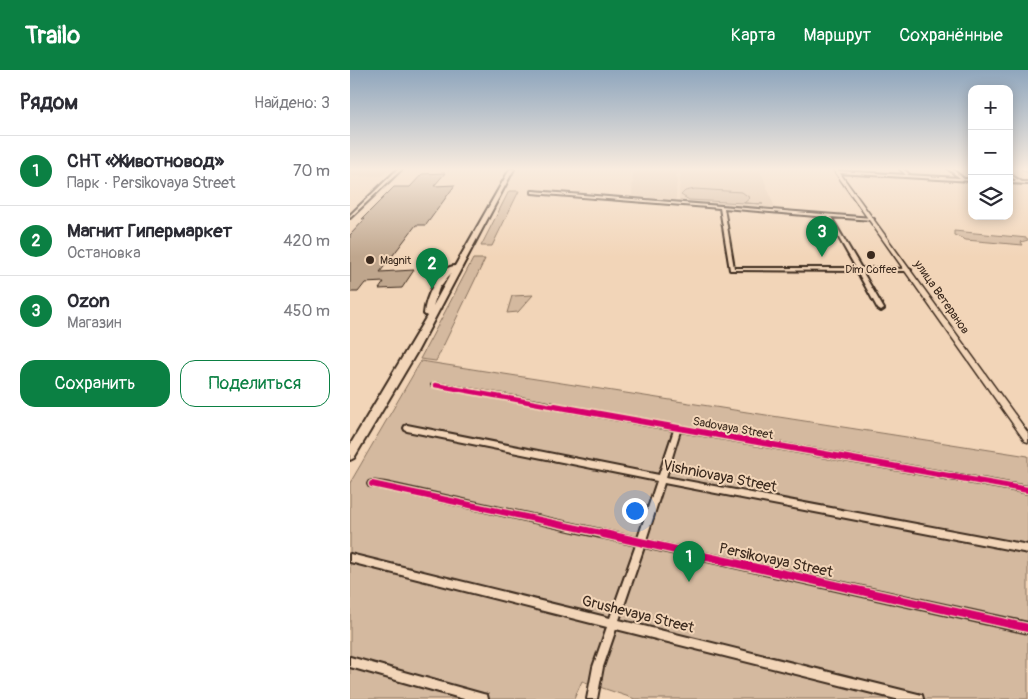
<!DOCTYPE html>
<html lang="ru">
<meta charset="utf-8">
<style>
body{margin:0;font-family:Pangolin,sans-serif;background:#f7f7f7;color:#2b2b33}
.controls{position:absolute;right:15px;top:15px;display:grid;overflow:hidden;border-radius:10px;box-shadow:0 2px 12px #0003}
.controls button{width:45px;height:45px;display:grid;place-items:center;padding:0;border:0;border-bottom:1px solid #e1e1e2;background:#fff;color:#2b2b33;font:25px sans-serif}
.you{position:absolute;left:284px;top:440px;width:18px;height:18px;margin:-12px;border:4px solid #fff;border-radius:50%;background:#1a73e8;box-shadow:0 0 0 8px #1a73e833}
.badge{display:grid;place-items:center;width:32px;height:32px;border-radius:50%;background:#0b8043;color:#fff;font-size:16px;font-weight:700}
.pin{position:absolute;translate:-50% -41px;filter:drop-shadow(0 1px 2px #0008)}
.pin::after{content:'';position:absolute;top:26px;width:18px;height:15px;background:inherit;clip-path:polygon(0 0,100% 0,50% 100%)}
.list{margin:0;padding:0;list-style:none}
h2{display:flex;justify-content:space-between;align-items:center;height:65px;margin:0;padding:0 20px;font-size:21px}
h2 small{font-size:16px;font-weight:400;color:#7c7c81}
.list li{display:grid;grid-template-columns:32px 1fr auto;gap:15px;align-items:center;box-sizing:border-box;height:70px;padding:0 20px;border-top:1px solid #e1e1e2}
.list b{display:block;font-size:19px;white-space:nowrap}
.list p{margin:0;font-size:16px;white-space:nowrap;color:#7c7c81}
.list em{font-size:16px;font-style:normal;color:#7c7c81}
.actions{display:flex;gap:10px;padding:15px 20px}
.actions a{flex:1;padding:11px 0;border:1px solid #0b8043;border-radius:15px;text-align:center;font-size:18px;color:#0b8043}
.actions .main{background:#0b8043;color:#fff}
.icon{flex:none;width:28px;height:28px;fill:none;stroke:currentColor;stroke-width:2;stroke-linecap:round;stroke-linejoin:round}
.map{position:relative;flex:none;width:678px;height:629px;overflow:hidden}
header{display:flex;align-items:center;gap:30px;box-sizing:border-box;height:70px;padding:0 25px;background:#0b8043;color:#fff}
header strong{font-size:24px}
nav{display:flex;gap:28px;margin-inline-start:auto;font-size:18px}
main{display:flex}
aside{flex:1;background:#fff}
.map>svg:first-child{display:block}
</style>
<header>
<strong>Trailo</strong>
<nav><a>Карта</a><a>Маршрут</a><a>Сохранённые</a></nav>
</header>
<main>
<aside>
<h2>Рядом<small>Найдено: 3</small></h2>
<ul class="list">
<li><span class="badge">1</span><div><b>СНТ «Животновод»</b><p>Парк · Persikovaya Street</p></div><em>70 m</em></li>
<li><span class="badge">2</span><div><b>Магнит Гипермаркет</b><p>Остановка</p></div><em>420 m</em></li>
<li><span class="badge">3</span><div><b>Ozon</b><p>Магазин</p></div><em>450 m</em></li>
</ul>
<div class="actions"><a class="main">Сохранить</a><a>Поделиться</a></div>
</aside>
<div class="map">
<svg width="678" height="629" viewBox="0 0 678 629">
<rect width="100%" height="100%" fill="#f2d5b8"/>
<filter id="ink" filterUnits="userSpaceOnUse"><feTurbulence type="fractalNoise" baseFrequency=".02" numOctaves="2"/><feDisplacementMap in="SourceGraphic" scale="10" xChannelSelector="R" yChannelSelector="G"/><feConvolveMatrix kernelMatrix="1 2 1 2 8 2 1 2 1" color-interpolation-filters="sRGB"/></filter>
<g filter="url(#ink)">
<!-- built -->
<g fill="#e3c7ab">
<path d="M0,99H40L32,106L0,107Z"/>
<path d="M283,99H327L326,130L282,126Z"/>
<path d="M330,99H410L425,138L329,130Z"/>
</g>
<!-- green -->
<g fill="#d4b99f" stroke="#88725e">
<path d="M345,119L392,122L400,128L394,133L413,134L339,130L331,125L335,121Z"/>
<path d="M159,121H169L142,176H131Z"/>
<path d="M604,161L677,168L678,170L671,172L673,175L616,170L604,165Z"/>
<path d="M123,189H135L86,291L70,289Z"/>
<path d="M183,225L168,242L157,243L162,226Z"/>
<path d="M71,291L678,386V629H285L232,611L224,629H0V413Z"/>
</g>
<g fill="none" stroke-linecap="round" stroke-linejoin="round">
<!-- stream -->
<path stroke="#7d6856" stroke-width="1" d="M671,99L678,103"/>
</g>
<!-- building -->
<path fill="#bfa68d" stroke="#3b2a1e" d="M95,103L84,116L105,115L76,155H66L30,202L64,200L52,218L29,219L34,212L15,213L8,222H0V165L15,149H12L44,117H60L72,104Z"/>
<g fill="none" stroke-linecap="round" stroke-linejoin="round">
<!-- minor casing -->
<g stroke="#3b2a1e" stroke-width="4">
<g id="minor">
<path d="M48,99H52L0,148V145Z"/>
<path d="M550,99H553L559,104L556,105Z"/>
<path d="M598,99H602L614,109H622V111L488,103L486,102L488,101L610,108Z"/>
<path d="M659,104L672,112H678V114L659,113V111H668L659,106Z"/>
<path d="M183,121L522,148L524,149L523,150L481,147L511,198L559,199L561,200L559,201H512L534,239L531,241L528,239L507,201L380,200L370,138L182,123V121ZM374,138L477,147L506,198H384Z"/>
<path d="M85,313L678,417V423L330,361L316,407L678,475V483L314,413L296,470L678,553V563L294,477L269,550L568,624L572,625L573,629H546L266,559L253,597L247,629H237L243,597L257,557L0,492V484L260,548L286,475L36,419L19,416L18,414L19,412L22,411L36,413L288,468L307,411L57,361L55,360L54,358L55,356L57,355L309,405L324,360L83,316L82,315Z"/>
<path d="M0,587L133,624L137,625L138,629H114L0,597Z"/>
</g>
</g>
<!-- tertiary casing -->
<g stroke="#3b2a1e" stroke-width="3">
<path id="tertiary" d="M483,99H487L678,363V372L675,371Z"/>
</g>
<!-- trunk casing -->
<g stroke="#3b2a1e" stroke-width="4">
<path id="trunk" d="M160,99H164L68,280L4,388L0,390V375L77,246L74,244C75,230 88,196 105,196ZM101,203L83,236L89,218Z"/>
</g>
<!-- minor -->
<use href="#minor" fill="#f2d5b8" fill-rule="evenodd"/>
<!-- tertiary -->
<use href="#tertiary" fill="#f2d5b8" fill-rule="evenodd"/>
<!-- trunk -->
<use href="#trunk" fill="#f2d5b8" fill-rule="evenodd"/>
<!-- cycleway-far2 casing -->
<g stroke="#f2d5b8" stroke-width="8">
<path id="cycleway-far2" d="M85,315L212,338"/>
</g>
<!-- cycleway-far1 casing -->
<g stroke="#f2d5b8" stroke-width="9">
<g id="cycleway-far1">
<path d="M205,336L678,420"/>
<path d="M22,414L260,465"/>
</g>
</g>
<!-- cycleway casing -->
<g stroke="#f2d5b8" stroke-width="11">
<path id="cycleway" d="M254,464L678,558"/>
</g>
<!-- cycleway-far2 -->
<use href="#cycleway-far2" stroke="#d6006c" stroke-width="4.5"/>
<!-- cycleway-far1 -->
<use href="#cycleway-far1" stroke="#d6006c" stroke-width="6"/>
<!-- cycleway -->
<use href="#cycleway" stroke="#d6006c" stroke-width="8"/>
</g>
</g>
<!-- sky -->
<linearGradient id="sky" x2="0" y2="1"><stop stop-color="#8fa6bd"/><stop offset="0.53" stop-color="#f9ecdf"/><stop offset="1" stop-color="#f9ecdf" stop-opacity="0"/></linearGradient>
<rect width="678" height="187" fill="url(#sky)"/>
<!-- markers -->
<g fill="#3b2a1e" stroke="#f2d5b8" stroke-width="2">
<circle cx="521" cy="185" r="5"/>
<circle cx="20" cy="190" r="5"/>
</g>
<g text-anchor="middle" stroke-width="4" stroke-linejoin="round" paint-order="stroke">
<!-- far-poi labels -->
<g font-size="11" fill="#3b2a1e" stroke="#f2d5b8" text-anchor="start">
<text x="30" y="194">Magnit</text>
<text x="521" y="203" text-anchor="middle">Dim Coffee</text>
</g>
<!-- street labels -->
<g font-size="12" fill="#3b2a1e" stroke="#f2d5b8">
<text transform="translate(592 227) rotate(55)" y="4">улица Ветеранов</text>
<text transform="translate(383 358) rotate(10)" y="4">Sadovaya Street</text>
</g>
<!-- near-street labels -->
<g font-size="15" fill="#3b2a1e" stroke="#f2d5b8">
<text transform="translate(370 406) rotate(11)" y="5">Vishniovaya Street</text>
<text transform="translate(426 490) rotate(12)" y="5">Persikovaya Street</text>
<text transform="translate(288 544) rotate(14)" y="5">Grushevaya Street</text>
</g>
</g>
</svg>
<div class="controls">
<button>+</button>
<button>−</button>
<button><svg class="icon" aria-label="layers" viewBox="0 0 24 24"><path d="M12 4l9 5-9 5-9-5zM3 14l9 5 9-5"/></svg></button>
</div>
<div class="you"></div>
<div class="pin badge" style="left:339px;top:512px">1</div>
<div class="pin badge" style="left:82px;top:219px">2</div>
<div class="pin badge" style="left:472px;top:187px">3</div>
</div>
</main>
